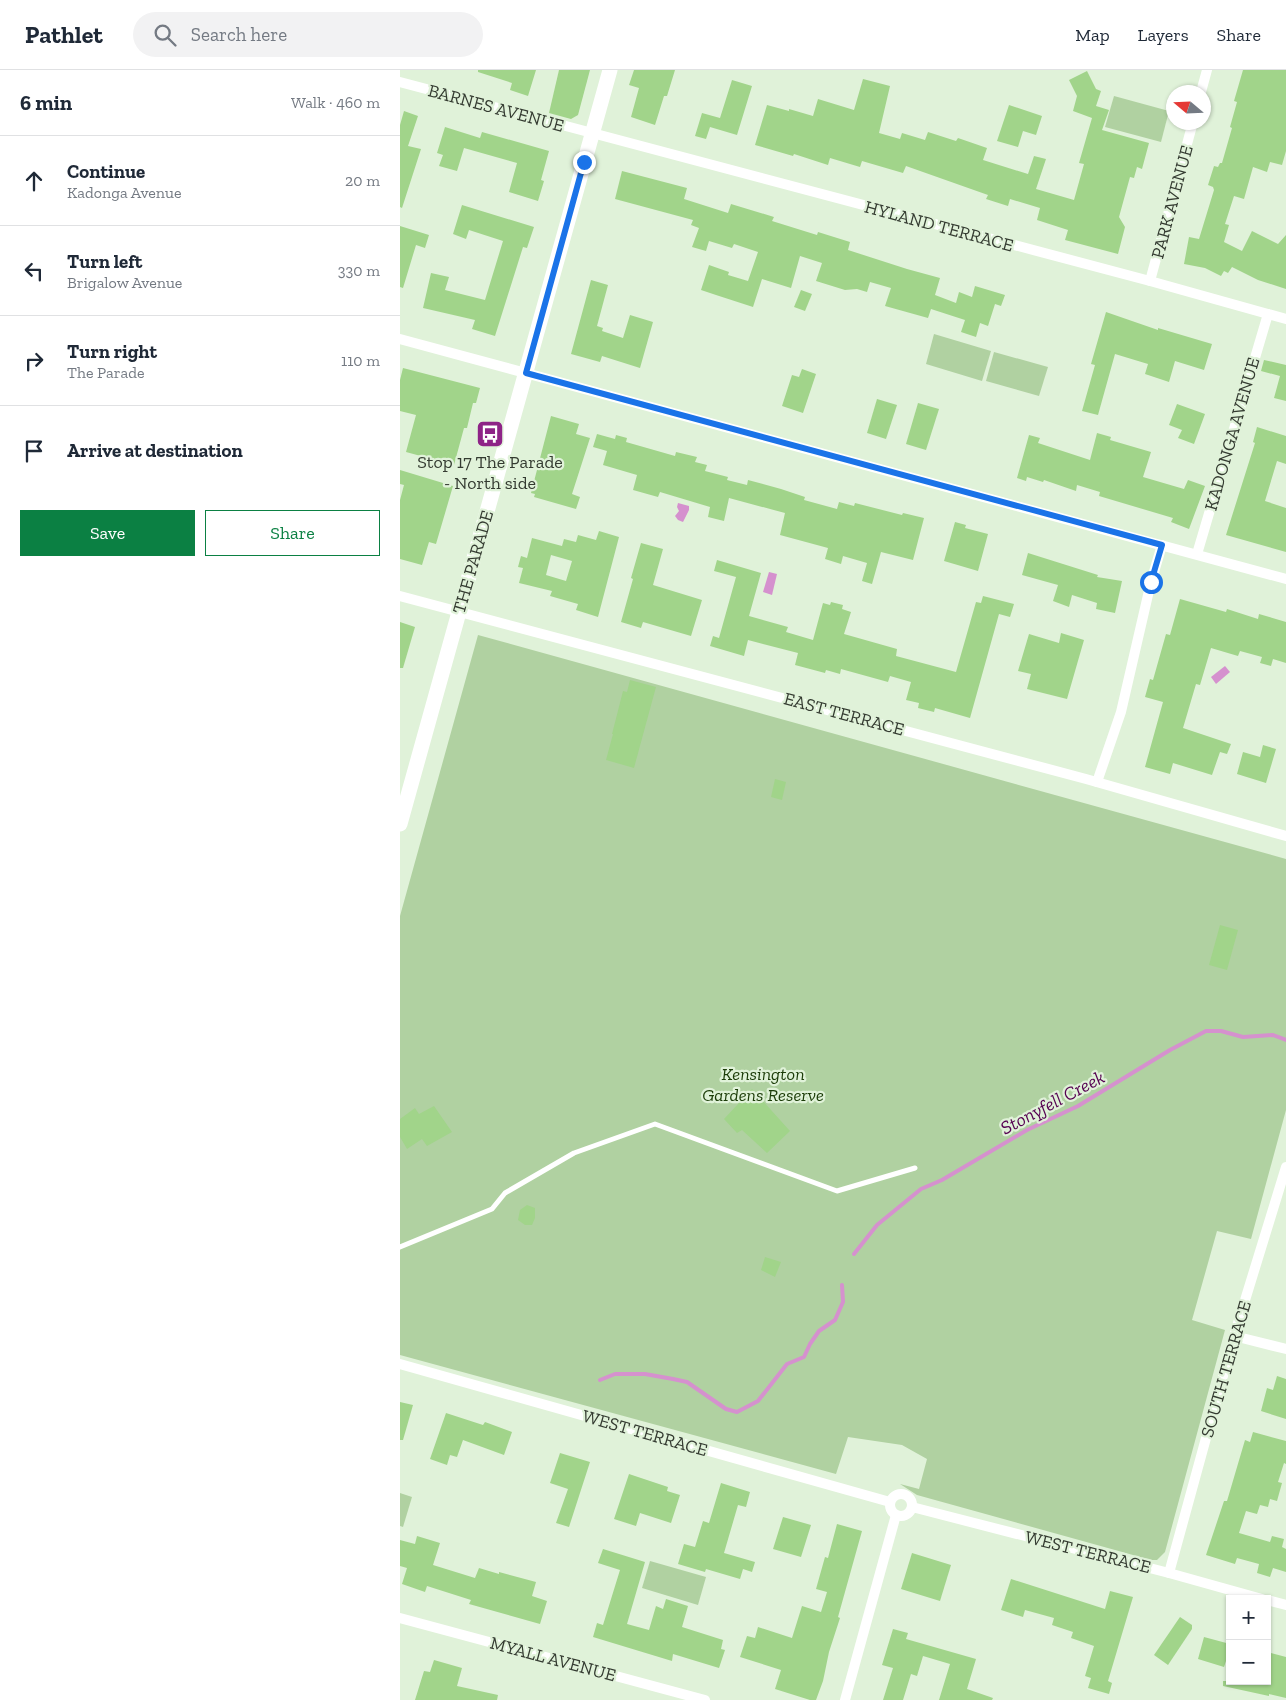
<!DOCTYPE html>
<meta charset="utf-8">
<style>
body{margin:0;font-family:"Zilla Slab",serif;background:#f2f2f3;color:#1f2937}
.controls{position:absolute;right:15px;bottom:15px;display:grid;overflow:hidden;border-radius:0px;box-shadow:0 1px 4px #0004}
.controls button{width:45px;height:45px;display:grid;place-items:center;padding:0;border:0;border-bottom:1px solid #e0e1e3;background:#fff;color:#1f2937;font:25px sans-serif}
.compass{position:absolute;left:766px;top:15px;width:45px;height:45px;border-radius:50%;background:#fff;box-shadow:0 1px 4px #0004;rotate:289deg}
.stop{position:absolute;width:15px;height:15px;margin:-11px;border:4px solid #1a73e8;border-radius:50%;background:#fff}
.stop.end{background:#1a73e8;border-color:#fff;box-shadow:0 1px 5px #0008}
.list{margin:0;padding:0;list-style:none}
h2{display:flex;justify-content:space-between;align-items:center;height:65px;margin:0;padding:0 20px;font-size:21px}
h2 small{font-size:16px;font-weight:400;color:#747a83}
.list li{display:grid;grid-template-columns:32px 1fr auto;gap:15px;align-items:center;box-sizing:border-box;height:90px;padding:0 20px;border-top:1px solid #e0e1e3}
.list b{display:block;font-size:19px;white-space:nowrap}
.list p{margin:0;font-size:16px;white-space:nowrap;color:#747a83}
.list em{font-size:16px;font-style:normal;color:#747a83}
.actions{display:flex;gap:10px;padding:15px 20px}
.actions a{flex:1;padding:11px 0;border:1px solid #0b8043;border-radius:0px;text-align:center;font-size:18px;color:#0b8043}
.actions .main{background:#0b8043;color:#fff}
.icon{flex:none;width:28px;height:28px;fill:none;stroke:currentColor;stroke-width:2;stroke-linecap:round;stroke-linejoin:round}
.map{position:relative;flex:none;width:886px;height:1630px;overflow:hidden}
header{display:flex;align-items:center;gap:30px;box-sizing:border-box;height:70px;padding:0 25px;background:#fff;border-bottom:1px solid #e0e1e3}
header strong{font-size:24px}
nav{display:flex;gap:28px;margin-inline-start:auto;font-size:18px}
.search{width:350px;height:45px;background:#f2f2f3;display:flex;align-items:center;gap:12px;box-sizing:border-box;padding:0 18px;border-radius:28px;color:#747a83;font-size:19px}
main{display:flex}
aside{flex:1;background:#fff}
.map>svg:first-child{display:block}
</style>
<header>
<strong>Pathlet</strong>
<div class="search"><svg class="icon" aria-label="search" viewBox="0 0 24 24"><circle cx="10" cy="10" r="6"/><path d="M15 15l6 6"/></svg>Search here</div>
<nav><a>Map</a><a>Layers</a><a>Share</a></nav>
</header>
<main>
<aside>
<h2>6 min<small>Walk · 460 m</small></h2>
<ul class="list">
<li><svg class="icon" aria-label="ahead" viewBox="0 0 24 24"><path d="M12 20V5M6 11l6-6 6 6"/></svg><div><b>Continue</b><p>Kadonga Avenue</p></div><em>20 m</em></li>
<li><svg class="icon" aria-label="left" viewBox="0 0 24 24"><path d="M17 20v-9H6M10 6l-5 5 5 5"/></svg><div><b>Turn left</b><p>Brigalow Avenue</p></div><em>330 m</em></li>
<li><svg class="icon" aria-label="right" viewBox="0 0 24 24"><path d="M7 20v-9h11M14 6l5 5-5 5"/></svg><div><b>Turn right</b><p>The Parade</p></div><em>110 m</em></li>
<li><svg class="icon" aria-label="arrive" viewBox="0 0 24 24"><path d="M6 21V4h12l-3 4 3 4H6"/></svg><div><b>Arrive at destination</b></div></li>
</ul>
<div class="actions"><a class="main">Save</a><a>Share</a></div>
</aside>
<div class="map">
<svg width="886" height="1630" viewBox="0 0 886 1630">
<rect width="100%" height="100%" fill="#e0f2d9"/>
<!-- green -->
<g fill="#b0d1a1">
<path d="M714,26L769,41L761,72L705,57Z"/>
<path d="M534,264L591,281L582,311L526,294Z"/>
<path d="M594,282L648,297L639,326L586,311Z"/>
<path d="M78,565L886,789V1040L851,1169L817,1161L792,1250L825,1260L765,1482L757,1490H751L517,1425L500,1414L519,1419L527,1389L502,1375L448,1367L436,1404L0,1285V846Z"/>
<path d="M0,1423L12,1427L3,1457L0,1456Z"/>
<path d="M250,1491L306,1507L298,1535L242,1518Z"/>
</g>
<!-- water -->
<g fill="#d591ce">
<path d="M278,433L289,436V440L283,452L278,450L275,446L279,441L277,437Z"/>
<path d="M369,502L377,504L372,525L363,522Z"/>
<path d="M825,596L830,602L816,614L811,607Z"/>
</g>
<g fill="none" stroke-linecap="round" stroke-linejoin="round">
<!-- stream -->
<g stroke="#d591ce" stroke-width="4">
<path d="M454,1184L477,1155L521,1119L542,1110L627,1060L678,1036L770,980L806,961H821L843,967L873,965L886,970"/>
<path d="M200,1310L215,1304H245L273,1309L287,1312L326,1339L337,1342L358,1331L387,1294L404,1287L410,1274L419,1261L435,1250L443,1232L442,1215"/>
</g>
</g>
<!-- building -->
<g fill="#a1d48a" fill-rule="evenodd">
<path d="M78,0H136L128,26L110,20L112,13L78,2Z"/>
<path d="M159,0H190L178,45L171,49L149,43Z"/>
<path d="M234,0H275L267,26H264L255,55L231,47L239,18L229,15Z"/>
<path d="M843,0H886V81L882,95L870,92L867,102L853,97L844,129L834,126L825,154L829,155L824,172L842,181L852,161L878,174L886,165V219L858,210L832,197L828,203L824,201L821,206L805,198L784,194L789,167L799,169L814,120L813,117L808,115L814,96L818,97L820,93H822L832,58L830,57L837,32L834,31Z"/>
<path d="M687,1L696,19L701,21L696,36L709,40L702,60L749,73L742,99L737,97L734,108L730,107L719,147L725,157L718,184L665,170L668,160L637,150L640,138L610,129L608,136L586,129L588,125L506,96L503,103L462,91L460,97L430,88L428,95L394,84L393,86L355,75L367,35L389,41V39L413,46L418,29L454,40L463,9L490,16L479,63L500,69L502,63L525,70L528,62L556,71L558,68L587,78L583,90L628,104L634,86L646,89L636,119L674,130L684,94L679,93L692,48L673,41L677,26L669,10Z"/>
<path d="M332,10L352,16L337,65L310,57L306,69L295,66L302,43L320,48Z"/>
<path d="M609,35L642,46L636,65L623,61L618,77L597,71Z"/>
<path d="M4,41L18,46L8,76L21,79L2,138L0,137V55Z"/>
<path d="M45,57L80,68L82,62L149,81L141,110L144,111L138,131L109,122L117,93L64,78L57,101L39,96L43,85L37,83Z"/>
<path d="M222,101L287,118L284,129L328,143L331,134L374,147L372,151L417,165L418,162L450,172L448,180L507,199L540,208L535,225L556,233L559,222L572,227L575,216L605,225L601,236L595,234L588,256L580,253L576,267L561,262L565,250L531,239L528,248L485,236L491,218L470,212L467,222L457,219L445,220L416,211L422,193L400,186L391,218L362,209L353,237L316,225L301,220L309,195L329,202L328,205L348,211L358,182L334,174L332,178L309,171L306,181L292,177L299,158L291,155L293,150L215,129Z"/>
<path d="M62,135L134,157L127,178L123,177L95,266L72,259L75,250L23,238L31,203L49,207L45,220L85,230L103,171L69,160L66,169L53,164Z"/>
<path d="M0,156L29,165L25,178L16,175L3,218L0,217Z"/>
<path d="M191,210L208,215L197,256L203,258L202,261L223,268L230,245L253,252L240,298L202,286L200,292L171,284Z"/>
<path d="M401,220L412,224L405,241L394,237Z"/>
<path d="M706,242L758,260V258L812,274L804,300L775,291L769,312L745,304L748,294L715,284L698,345L682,341L695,295L691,294Z"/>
<path d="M864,290L886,295V331L874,328L880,306L861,301Z"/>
<path d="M3,298L80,318L76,333H73L67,358H64L54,395L6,382L16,345L0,341V310Z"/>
<path d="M402,299L416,304L403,343L382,336L392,305L399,307Z"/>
<path d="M477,329L497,335L486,369L467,363Z"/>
<path d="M518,333L539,339L526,380L506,374Z"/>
<path d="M777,334L805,344L794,374L778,368L782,360L769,355Z"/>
<path d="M151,346L179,354L176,364L190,368L172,424L180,427L176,439L134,427L135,424L131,423Z"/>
<path d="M857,357L886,366V394L877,391L865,431L886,438V482L826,465L855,373L853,372Z"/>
<path d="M697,363L711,367L710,370L751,382L743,407L784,419L788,410L805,416L789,459L771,452L773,448L699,426L700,422L677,415L676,421L644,410L643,412L627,407L626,411L617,408L629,365L640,368L638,373L690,390Z"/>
<path d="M197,364L215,369L216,365L227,368L226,372L275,386L276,382L297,387L295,392L307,395L305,401L328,407L327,410L347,415L348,410L381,419L405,427L404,430L437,439L439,432L454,436L455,433L502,445L503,443L524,448L513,490L481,482L472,514L462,511L467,493L443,486L441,494L425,489L428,478L380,465L385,443L329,428L324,451L308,447L310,437L260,422L258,427L233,420L237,405L203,395L207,381L193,377Z"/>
<path d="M0,400L53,416L36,474L29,472L22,495L0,489V430L4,415L0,414Z"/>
<path d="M555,452L566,455L565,458L588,464L578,501L544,491Z"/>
<path d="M199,461L219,467L198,547L176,540L178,534L150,526L152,521L119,513L123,498L118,497L121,486L127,488L132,468L162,476L164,469L176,472L178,465L196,470ZM151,485L172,491L166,511L146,505Z"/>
<path d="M241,473L263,479L253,515L302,530L291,566L243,552L241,558L221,552L233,509L231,508Z"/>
<path d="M628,483L698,505L697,507L722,511L715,543L696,539L697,533L672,525L669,537L653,531L658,515L622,505Z"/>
<path d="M317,490L361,503L349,546L388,557L386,562L413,570L423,533L430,535L431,532L443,535L442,539L451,542L444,564L497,579L496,586L556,602L576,532L581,533L583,526L614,534L610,547L599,544L570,648L535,638L534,642L518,638L519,633L506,630L511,612L490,606L488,612L441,599L440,604L426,600L425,603L395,595L398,583L348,570L344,586L310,576L313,566L319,568L336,507L314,501Z"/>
<path d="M780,529L826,542L827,539L858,549L859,544L886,552V593L873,589L871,596L860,593L862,587L840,581L838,586L811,578L800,615L796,614L783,658L831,674L827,684L820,682L812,705L773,693L770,704L745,697L763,632L745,627L750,609L753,610L766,564L770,565Z"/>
<path d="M0,552L15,557L3,598H0Z"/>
<path d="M661,563L684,570L667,629L627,619L631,604L618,601L629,564L659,573Z"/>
<path d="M230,610L256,617L234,698L206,690L213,664H212L223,621L227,622Z"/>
<path d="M863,675L876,679L866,713L837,704L843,682L860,687Z"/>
<path d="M375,709L386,712L382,730L371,727Z"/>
<path d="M820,855L838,860L827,900L809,895Z"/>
<path d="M352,1019L390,1061L367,1083L342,1060L337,1063L324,1049Z"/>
<path d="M34,1036L52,1062L27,1076L22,1069L7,1079L0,1067V1049L15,1038L19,1044Z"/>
<path d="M127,1135L135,1138V1148L132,1155H125L118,1150L120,1140Z"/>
<path d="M365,1187L381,1192L375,1207L361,1200Z"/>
<path d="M877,1306L886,1309V1349L861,1341L867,1318L873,1320Z"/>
<path d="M0,1332L13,1335L3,1370H0Z"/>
<path d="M46,1343L83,1355L85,1352L112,1362L104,1385L63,1370L57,1387L50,1385L47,1395L30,1389Z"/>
<path d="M853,1362L886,1371V1394L884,1393L878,1412L882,1413L877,1431L870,1429L868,1437L860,1435L857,1444L846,1441L839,1463L870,1472L872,1466L884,1469L882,1477L886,1479V1502L873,1498L870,1507L857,1503L859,1494L837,1488L835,1494L806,1485L824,1431H827L845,1370L850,1372Z"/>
<path d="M160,1383L190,1392L169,1457L156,1453L168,1419L150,1413Z"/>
<path d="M229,1404L268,1417L267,1421L280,1425L271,1453L240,1443L236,1456L214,1449Z"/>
<path d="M321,1413L350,1422L346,1437L338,1435L324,1483L355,1492L352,1502L343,1499L340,1509L306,1499L305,1502L278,1494L284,1474L295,1477L303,1451L309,1453Z"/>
<path d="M383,1447L411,1455L401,1487L373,1479Z"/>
<path d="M437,1454L462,1461L438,1547L440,1548L429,1582L423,1611L416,1630H410L375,1619L381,1600L340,1587L347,1566L355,1568L358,1557L392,1568L402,1536L421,1542L427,1522L416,1519L425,1487L428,1488Z"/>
<path d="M17,1466L40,1473L33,1495L75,1508L79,1498L99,1504V1502L136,1512L132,1526L147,1531L140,1554L69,1534L71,1530L27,1516L25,1522L2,1514L7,1498L0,1496V1470L15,1474Z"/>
<path d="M203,1479L245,1492L227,1554L249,1560L256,1536L263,1539L266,1529L288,1536L282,1557L323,1570L321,1579L325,1580L319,1598L273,1584L272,1591L193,1567L197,1553L203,1555L220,1500L198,1493Z"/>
<path d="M512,1483L551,1495L540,1531L501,1519Z"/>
<path d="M611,1509L705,1539L710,1521L733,1527L708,1611L712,1613L709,1624L688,1618L691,1608L685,1606L694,1576L671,1568L673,1562L652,1555L654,1548L625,1540L623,1547L601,1540Z"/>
<path d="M780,1547L792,1555V1559L768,1595L754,1585Z"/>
<path d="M493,1559L508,1563L506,1569L576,1589L567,1619L593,1628L592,1630H539L550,1594L523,1586L517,1606L511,1604L503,1630H483L493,1598L482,1595Z"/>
<path d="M804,1567L830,1574V1592L826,1591L824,1597L798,1589Z"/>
<path d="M867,1582L886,1587V1628L869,1624V1626L823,1616V1611H867Z"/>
<path d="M34,1590L62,1598L57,1616L98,1625L97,1630H15L24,1601L30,1602Z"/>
</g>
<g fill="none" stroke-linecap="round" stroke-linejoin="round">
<!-- service -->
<path stroke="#fff" stroke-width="5" d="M0,1177L92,1139L105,1123L174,1083L255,1054L437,1121L515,1098"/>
<!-- minor -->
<g stroke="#fff" stroke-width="10">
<path d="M0,12L750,211L886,249"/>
<path d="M801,22L807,0"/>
<path d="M750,211L793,52"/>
<path d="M0,269L886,509"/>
<path d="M797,484L868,244"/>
<path d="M0,526L686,709L886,766"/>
<path d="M697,712L721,642L751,512L762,475"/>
<path d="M834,1266L886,1279"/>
<path d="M0,1294L490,1432"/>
<circle cx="501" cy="1435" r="11"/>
<path d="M512,1437L769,1503L862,1529"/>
<path d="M769,1503L834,1266L886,1097"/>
<path d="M867,1530L886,1535"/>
<path d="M0,1548L305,1630"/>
<path d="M445,1630L496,1445"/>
</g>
<!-- secondary -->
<path stroke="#fff" stroke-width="15" d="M0,754L210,0"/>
</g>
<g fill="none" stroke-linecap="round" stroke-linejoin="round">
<!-- route -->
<path stroke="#1a73e8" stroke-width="6" d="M184,92L126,303L762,475L751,512"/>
</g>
<!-- icons -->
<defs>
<g id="bus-square" transform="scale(1.4375)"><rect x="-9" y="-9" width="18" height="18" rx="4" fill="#8e2387" stroke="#e0f2d9"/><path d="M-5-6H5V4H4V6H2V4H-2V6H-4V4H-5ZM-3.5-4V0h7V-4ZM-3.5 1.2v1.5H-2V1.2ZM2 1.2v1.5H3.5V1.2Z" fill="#fff"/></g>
</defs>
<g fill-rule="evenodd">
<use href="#bus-square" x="90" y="364"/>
</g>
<g text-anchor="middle" stroke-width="4.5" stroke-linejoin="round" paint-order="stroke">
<!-- street labels -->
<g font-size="18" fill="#343b31" stroke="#e0f2d9">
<text transform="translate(96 38) rotate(15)" y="6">BARNES AVENUE</text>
<text transform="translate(772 132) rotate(-75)" y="6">PARK AVENUE</text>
<text transform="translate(539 156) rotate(15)" y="6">HYLAND TERRACE</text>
<text transform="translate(832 364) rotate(-74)" y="6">KADONGA AVENUE</text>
<text transform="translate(73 492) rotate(-74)" y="6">THE PARADE</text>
<text transform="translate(444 644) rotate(15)" y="6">EAST TERRACE</text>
<text transform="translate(826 1299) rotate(-74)" y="6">SOUTH TERRACE</text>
<text transform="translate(245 1363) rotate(16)" y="6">WEST TERRACE</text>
<text transform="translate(688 1482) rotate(14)" y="6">WEST TERRACE</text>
<text transform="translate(153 1589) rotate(15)" y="6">MYALL AVENUE</text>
</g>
<!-- poi labels -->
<g font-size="18" fill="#343b31" stroke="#e0f2d9">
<text x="90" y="398">Stop 17 The Parade<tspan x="90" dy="21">- North side</tspan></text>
</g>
<!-- park labels -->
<g font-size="18" font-style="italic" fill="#1b3c08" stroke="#e0f2d9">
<text x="363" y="1010">Kensington<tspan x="363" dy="21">Gardens Reserve</tspan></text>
</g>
<!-- water labels -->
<g font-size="19" font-style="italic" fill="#550051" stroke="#e0f2d9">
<text transform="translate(652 1032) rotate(-28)" y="7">Stonyfell Creek</text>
</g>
</g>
</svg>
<div class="controls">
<button>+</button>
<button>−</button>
</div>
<svg class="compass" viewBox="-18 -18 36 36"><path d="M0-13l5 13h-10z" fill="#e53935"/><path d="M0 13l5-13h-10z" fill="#747a83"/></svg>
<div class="stop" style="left:751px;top:512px"></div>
<div class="stop end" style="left:184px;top:92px"></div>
</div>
</main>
